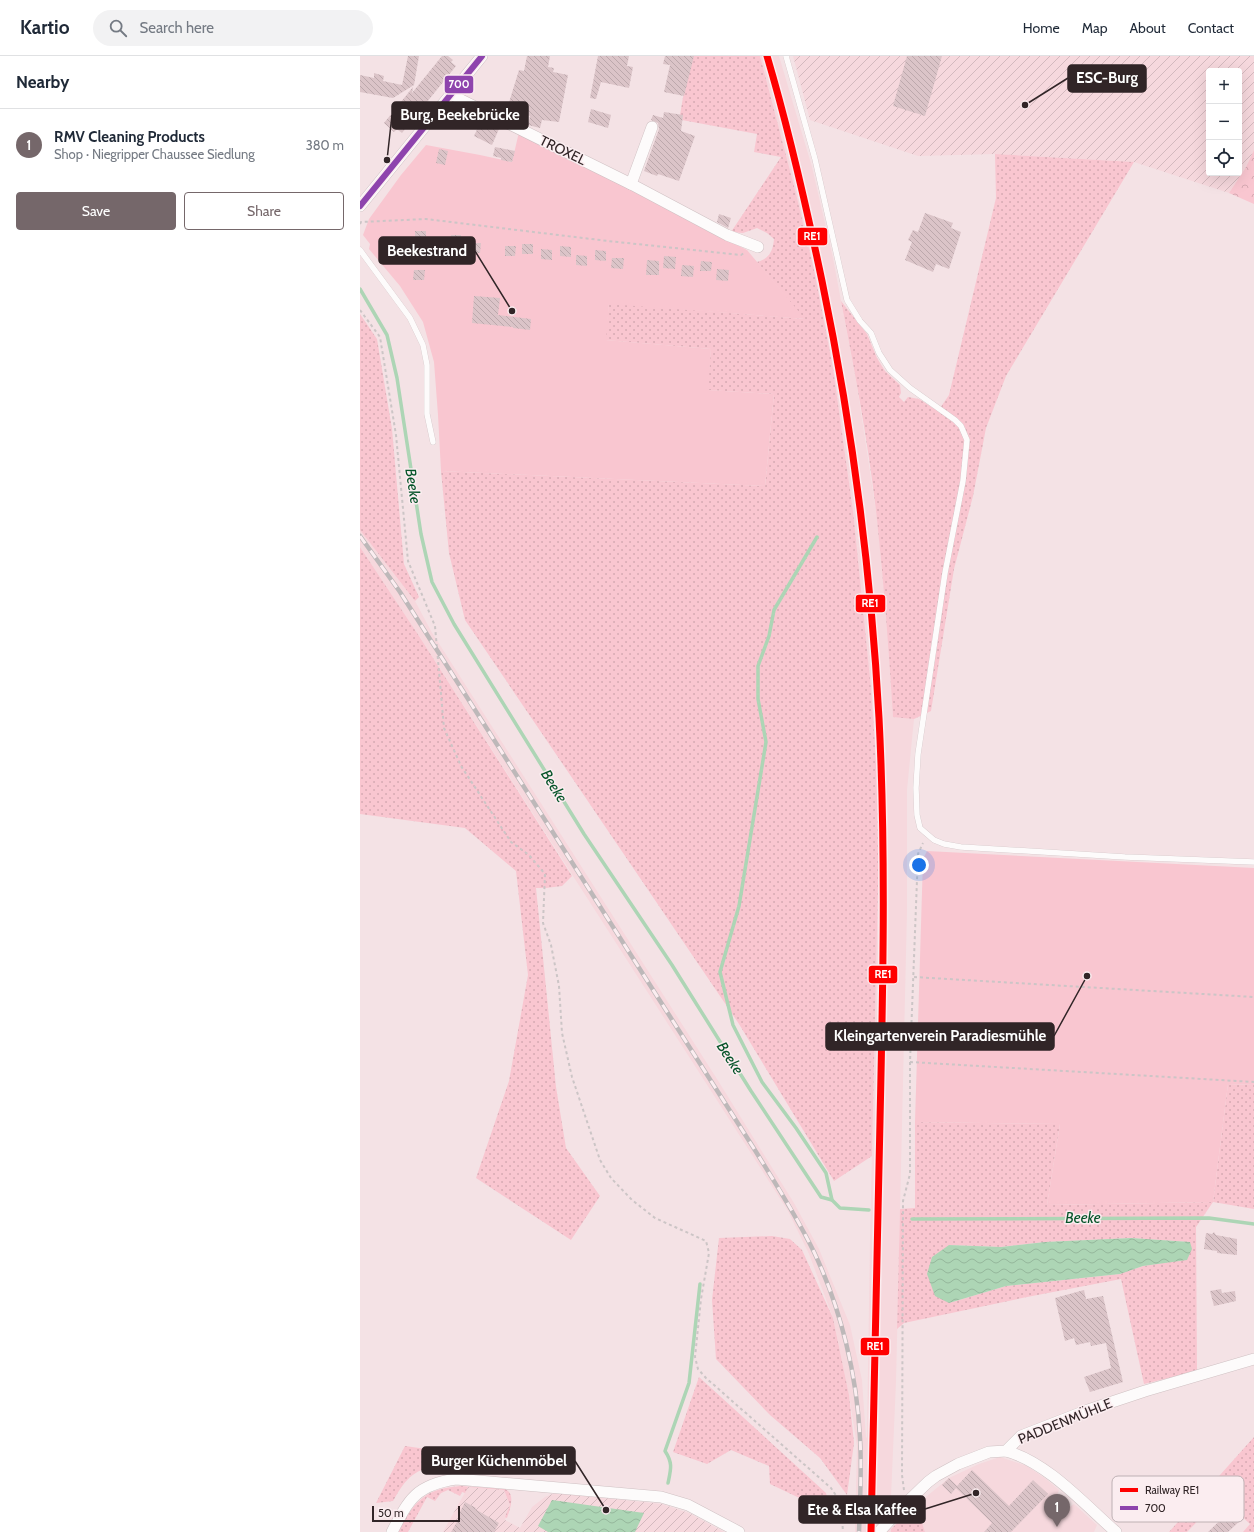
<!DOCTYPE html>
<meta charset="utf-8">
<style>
body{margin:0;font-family:Cabin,sans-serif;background:#f2f2f3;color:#1f2937}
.controls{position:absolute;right:12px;top:12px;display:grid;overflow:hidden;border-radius:4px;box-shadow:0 4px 16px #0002}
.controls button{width:36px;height:36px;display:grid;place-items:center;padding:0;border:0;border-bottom:1px solid #e0e1e3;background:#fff;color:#1f2937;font:20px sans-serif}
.scale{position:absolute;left:12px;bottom:10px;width:88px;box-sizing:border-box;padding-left:4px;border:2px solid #312527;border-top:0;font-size:11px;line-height:14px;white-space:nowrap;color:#312527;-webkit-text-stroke:3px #fbedf0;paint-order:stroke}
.you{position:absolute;left:559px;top:809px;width:14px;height:14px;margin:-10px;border:3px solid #fff;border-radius:50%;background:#1a73e8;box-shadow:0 0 0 6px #1a73e833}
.badge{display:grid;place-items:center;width:26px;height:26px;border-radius:50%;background:#75676a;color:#fff;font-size:13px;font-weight:700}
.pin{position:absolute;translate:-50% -33px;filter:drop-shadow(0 1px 2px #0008)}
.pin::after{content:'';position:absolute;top:21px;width:14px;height:12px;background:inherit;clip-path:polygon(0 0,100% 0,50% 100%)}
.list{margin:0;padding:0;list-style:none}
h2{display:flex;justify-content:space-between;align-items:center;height:52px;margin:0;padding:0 16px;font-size:17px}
h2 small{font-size:13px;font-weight:400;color:#747a83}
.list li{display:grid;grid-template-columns:26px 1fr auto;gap:12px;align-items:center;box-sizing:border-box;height:72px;padding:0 16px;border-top:1px solid #e0e1e3}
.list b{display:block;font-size:15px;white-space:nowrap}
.list p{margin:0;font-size:13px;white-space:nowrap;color:#747a83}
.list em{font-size:13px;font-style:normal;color:#747a83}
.actions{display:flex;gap:8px;padding:12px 16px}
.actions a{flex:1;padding:9px 0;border:1px solid #75676a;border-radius:4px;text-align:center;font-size:14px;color:#75676a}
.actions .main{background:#75676a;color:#fff}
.icon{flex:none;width:22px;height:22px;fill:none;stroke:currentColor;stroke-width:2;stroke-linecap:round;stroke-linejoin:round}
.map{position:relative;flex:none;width:894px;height:1476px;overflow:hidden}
header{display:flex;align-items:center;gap:24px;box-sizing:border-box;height:56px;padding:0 20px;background:#fff;border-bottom:1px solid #e0e1e3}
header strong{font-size:19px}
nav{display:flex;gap:22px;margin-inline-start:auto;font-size:14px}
.search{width:280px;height:36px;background:#f2f2f3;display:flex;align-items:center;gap:10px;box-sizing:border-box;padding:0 14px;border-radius:22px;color:#747a83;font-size:15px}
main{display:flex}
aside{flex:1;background:#fff}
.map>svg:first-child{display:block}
</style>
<header>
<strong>Kartio</strong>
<div class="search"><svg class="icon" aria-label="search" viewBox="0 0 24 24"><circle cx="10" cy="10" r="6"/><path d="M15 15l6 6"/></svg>Search here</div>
<nav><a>Home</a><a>Map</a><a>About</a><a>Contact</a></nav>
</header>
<main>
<aside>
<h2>Nearby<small></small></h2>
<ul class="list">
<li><span class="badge">1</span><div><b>RMV Cleaning Products</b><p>Shop · Niegripper Chaussee Siedlung</p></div><em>380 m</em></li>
</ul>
<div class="actions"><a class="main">Save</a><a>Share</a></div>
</aside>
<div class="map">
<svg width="894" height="1476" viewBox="0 0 894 1476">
<defs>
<pattern id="industrial-furrows" width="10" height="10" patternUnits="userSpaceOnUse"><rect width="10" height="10" fill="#f6d8dd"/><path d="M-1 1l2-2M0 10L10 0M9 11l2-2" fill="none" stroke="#d3b9be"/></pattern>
<pattern id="grass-dots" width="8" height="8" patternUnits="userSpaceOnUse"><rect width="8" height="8" fill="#f9c6d0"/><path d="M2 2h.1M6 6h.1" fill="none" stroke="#d6aab3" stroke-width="1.8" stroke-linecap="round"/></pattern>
<pattern id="forest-crowns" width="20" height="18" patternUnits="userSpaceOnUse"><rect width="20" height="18" fill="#f9c6d0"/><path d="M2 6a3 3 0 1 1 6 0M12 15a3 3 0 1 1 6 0" fill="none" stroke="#d6aab3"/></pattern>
<pattern id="water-waves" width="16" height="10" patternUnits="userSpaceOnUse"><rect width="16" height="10" fill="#add5b5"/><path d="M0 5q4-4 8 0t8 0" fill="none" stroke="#95b79c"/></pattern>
<pattern id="building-back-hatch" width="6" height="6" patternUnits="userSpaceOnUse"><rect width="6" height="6" fill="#dbc4c8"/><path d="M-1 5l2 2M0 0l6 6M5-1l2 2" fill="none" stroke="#bca8ac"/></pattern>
</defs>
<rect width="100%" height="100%" fill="#f4e2e5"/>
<!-- built -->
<g fill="#f6d8dd">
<path d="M400,0H419L452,111L473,202L497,330L517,462L529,584L533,660L554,663L547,734V855L536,1326L531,1441V1476H495L497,1390L489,1339L473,1262L449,1198L428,1155L59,580L0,491V474L55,545L71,575L357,1023L434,1147L459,1193L490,1269L502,1324L506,1382L507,1381L510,1183L519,785L518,733L493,455L473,312L454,214Z"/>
<path d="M640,1401L667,1410L686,1423L699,1434L693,1449L702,1457L714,1448L737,1469L734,1476H565L556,1449L589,1422L619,1408Z"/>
</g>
<!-- industrial -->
<g fill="url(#industrial-furrows)" fill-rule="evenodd">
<path d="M433,0H894V94L886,111L869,137L774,106L635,98L558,100L450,64ZM849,15H879V117H849Z"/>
<path d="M108,1431L144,1434L150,1449L145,1464L160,1472L172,1451L185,1441L195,1437L302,1448L329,1457L364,1476H83Z"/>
</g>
<!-- grass -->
<g fill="url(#grass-dots)" fill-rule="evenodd">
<path d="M330,0H400L436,138L454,214L473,312L493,455L511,633L518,733L519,785L512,1100L474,1125L379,968L105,564L89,497L81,415L405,430L414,338L347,334L351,293L245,284L249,247L444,263L397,206C409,203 413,195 414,183L407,177L397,172L383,177L371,176L421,101L394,96L397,78L322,64L323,59H320Z"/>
<path d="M635,98L774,106L646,320L626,372L613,440L594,513L571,655L554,663L533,661C529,595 524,529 517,464C509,390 495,317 481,245L507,278L517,302L525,315L540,329L541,337L539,341L544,346L548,341L559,343L578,355L589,339L636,142Z"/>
<path d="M0,258L17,283L32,373L44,508L59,541L55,545L0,474Z"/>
<path d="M0,491L59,580L212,820L202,830L186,832H176L196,1031L206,1092L240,1140L211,1184L116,1122L149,1025L168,919L156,815L105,772L0,758Z"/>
<path d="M868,1028L894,1029V1153L853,1146L836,1171L837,1315L784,1328L761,1223L667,1241L544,1267L537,1273L540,1153L555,1152V1066L700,1068L687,1149L853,1146ZM771,1182L830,1186L827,1203L783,1210L760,1218L646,1230L589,1247V1189L641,1191L685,1186Z"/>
<path d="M412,1180L430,1183L442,1194L473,1262L489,1339L494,1387L487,1439L460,1402L410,1359L356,1303L352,1244L359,1182Z"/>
<path d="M339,1321L466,1437L471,1457L410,1428L409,1410L371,1394L347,1408L313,1396Z"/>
<path d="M894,1381V1476H883L890,1468L861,1441L827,1476H809Z"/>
<path d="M45,1390L130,1402L126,1413C97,1410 64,1401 43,1429C39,1434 36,1440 33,1445L16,1447Z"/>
<path d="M100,1430L145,1433C156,1438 150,1453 147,1462L145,1461L150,1449L144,1434L108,1431L105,1437L102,1436L100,1440L88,1434L81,1437L75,1445L67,1441L48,1476H38C54,1446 64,1433 100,1430Z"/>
<path d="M556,1449L565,1476H531V1473Z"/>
</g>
<!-- forest -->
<path fill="url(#forest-crowns)" d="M894,94V148L869,137L886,111Z"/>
<!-- garden -->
<g fill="#f9c6d0">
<path d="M159,76L387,194L445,263L249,248L246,284L351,293L348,334L414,338L405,430L81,415L78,359L74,306L63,266L40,230L9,193L10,188L3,179L9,163L41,119L66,89L120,99L152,106Z"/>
<path d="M567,795L894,812V1029L868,1028L853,1146L687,1149L700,1068L555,1066L563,803Z"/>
</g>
<!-- water -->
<g fill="url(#water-waves)">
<path d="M771,1182L830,1186L832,1193L827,1204L783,1210L760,1218L646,1230L589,1247L575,1240L567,1218L572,1201L589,1189L641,1191L685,1186Z"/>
<path d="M192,1444L284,1457L275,1476H188L178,1470Z"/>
</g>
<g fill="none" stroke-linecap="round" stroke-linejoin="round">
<!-- stream -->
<g stroke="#add5b5" stroke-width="3.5">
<path d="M0,233L27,279L37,322L61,478L72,526L94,568L224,778L312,909L391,1035L461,1141L472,1144L480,1152L509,1154"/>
<path d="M457,481L414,554L409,580L398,610V643L406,686L379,850L360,916L373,969L402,1026L436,1072L466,1117L472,1144"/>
<path d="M552,1163L849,1162L894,1168"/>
<path d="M308,1427C311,1413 313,1407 305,1395L329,1327L340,1228"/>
</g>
</g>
<!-- building -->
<g fill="url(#building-back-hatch)">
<path d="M48,0H59L54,29L33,42L0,36V19L14,22V17L24,20L23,25L42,29Z"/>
<path d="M82,0H88L93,4L91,6L96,10L42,77L37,73L34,76L24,67L53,31L52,37Z"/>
<path d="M167,0H190L188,11L194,12L193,16L208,19L199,66L182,64L180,72L168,69L170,60L147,53L159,14L164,15Z"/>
<path d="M238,0H269L267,10L273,11L269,32L241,26L236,43L230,42Z"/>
<path d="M305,0H334L324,40L304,36L310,9L303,8Z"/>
<path d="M547,0H582L565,60L533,50Z"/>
<path d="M231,53L251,59L248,72L228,66Z"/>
<path d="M304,56L323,59L321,75L335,80L319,125L298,118L297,120L284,115L299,73L298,67L291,64L293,59L303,62Z"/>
<path d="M121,65L139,73L132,89L114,80Z"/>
<path d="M135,91L155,95L152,106L141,104V102L133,100Z"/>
<path d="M79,93L88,95L85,109L76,107Z"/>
<path d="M565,157L593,167L591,172L601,176L589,213L576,208L573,216L545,204L552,186L548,184L553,174L558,176Z"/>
<path d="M359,158L371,162L368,172L357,166Z"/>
<rect x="55" y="175" width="11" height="10"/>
<path d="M91,179H101V189H90Z"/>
<path d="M110,187H121L120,197H110Z"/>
<rect x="162" y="188" width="11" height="10"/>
<path d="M145,190H156L155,200H145Z"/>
<path d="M200,190L211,191V201L200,200Z"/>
<path d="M181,193L192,194V204L181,203Z"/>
<path d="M235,194L246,195V205L235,204Z"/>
<path d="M216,199L227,200V210L216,209Z"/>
<path d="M304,200L316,201L315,213L303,212Z"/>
<path d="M252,202H264L263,213L251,212Z"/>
<path d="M287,204L299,205V219H286Z"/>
<path d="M341,205L352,206L351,215H340Z"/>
<path d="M322,209L334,210L333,221L321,220Z"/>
<path d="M357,213L369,214L368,225L356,224Z"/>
<path d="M54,214H65L64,224H53Z"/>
<path d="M114,240L140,242L138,259L171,263L170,274L153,272V271L112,267Z"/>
<path d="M854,1176L856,1179L877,1183V1199L857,1197V1195L844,1193L846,1177L852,1178Z"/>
<path d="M861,1233L862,1237L875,1235L876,1245L854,1250L850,1235Z"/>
<path d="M724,1234L726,1243L743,1240L763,1326L730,1336L724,1321L751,1312L746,1287L731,1290L730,1286L716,1289L714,1282L705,1285L695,1242Z"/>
<path d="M612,1414L649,1450L673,1424L688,1438L651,1476H624L632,1467L596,1432L591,1438L582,1429L589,1422L597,1430Z"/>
<path d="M105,1446L116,1452L115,1453L139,1467L134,1476H91L100,1461L98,1460Z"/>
<path d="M872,1453L882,1463L868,1476H848Z"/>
</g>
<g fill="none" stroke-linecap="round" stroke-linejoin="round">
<!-- service casing -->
<g stroke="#cfc1c3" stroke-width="6">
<g id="service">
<path d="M426,0L455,103L487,244L500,265L511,277L519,297L530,314L550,332L595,364L601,370L607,384L603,425L585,517L558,698L556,732L557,759L560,772L574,784L584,788L601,791L765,801L894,806"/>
<path d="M0,194L50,262L63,289L67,309V358L73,386"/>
</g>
</g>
<!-- minor casing -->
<g stroke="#cfc1c3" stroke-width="12">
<g id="minor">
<path d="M92,38L101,44L271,128L367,179L398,191"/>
<path d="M271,128L292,71"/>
<path d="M0,150L122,0"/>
<path d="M646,1395C687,1406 724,1448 756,1476"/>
<path d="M32,1476C49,1443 56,1429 96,1423L301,1441L328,1449L379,1476"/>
<path d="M519,1476L542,1451L568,1426L576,1420L598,1408L629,1396L646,1395L661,1380L728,1354L785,1335L894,1303"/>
</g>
</g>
<!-- path -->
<g stroke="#ccc5c6" stroke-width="2" stroke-dasharray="3 3" stroke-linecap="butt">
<path d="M0,168L1,166L66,163L248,185L381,199L384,197"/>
<path d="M0,254L20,281L36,379L48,505L75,570L84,672L101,710L151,786L169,799L185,818L183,867L191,889L199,930L202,977L212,1021L240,1104L251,1122L272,1144L295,1162L346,1185L349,1197L341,1243L335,1301L338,1313L346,1322L471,1432L481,1447L483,1476"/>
<path d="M554,921L894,941"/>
<path d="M550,1006L894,1026"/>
<path d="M544,1434L542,1419L543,1145L550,1118V1006L558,798L563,787"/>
</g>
<!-- service -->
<use href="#service" stroke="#fdfbfb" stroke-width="5.5"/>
<!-- minor -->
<use href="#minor" stroke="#fdfbfb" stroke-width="11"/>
<!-- rail casing -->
<g stroke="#bdb8b9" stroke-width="4.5">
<path id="rail" d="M0,480L40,536L393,1091C414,1125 436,1159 454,1196C481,1253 497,1319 500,1382C502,1413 500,1445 499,1476"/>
</g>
<!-- rail -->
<use href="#rail" stroke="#fbedf0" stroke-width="3" stroke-dasharray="9" stroke-linecap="butt"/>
<!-- bus-1 casing -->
<g stroke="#fbedf0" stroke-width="9">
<path id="bus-1" d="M0,150L122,0"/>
</g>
<!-- bus-1 -->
<use href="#bus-1" stroke="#8e44ad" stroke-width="6"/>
<!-- rail-1 casing -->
<g stroke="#fbedf0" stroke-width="10">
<path id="rail-1" d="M407,0C429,74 446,149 462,225C492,369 511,515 519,662C526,796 523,931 520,1065C517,1202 514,1339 511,1476"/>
</g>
<!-- rail-1 -->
<use href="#rail-1" stroke="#f00" stroke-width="7"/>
</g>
<g text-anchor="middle" stroke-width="3" stroke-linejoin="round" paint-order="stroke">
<!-- street labels -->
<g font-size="14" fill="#312527" stroke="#fbedf0">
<text transform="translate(203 94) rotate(26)" y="5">TROXEL</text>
<text transform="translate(705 1365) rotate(-22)" y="5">PADDENMÜHLE</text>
</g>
<!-- water labels -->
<g font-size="15" font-style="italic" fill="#065429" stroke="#fbedf0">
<text transform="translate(53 430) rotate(81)" y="5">Beeke</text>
<text transform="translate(194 730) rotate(58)" y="5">Beeke</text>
<text transform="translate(370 1002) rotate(57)" y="5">Beeke</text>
<text x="723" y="1167">Beeke</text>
</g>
</g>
<!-- legend -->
<rect x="752" y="1420" width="132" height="46" rx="6" fill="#fbedf0" stroke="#beb1b4" stroke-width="1"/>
<rect x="760" y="1432" width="18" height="4" fill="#f00"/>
<rect x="760" y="1450" width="18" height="4" fill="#8e44ad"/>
<g font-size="11" fill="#312527">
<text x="785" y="1438">Railway RE1</text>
<text x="785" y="1456">700</text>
</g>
<!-- callouts -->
<path fill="none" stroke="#312527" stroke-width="1.5" d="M665 49L708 22M27 104L32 59M152 255L115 195M727 920L694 980M246 1454L215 1405M616 1437L565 1453"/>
<g fill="#312527" stroke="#fbedf0" stroke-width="1.5">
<circle cx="665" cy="49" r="4"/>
<circle cx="27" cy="104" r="4"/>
<circle cx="152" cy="255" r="4"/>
<circle cx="727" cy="920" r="4"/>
<circle cx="246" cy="1454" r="4"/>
<circle cx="616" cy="1437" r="4"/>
</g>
<g fill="#312527" stroke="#312527" stroke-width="1.5">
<rect x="708" y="9" width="78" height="27" rx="4"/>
<rect x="32" y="46" width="136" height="27" rx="4"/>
<rect x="19" y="181" width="96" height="27" rx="4"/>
<rect x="466" y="967" width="228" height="27" rx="4"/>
<rect x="62" y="1391" width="153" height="27" rx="4"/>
<rect x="439" y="1440" width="126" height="27" rx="4"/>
</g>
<g font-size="15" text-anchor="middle" font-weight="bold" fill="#fff">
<text x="747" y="27">ESC-Burg</text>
<text x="100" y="64">Burg, Beekebrücke</text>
<text x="67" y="200">Beekestrand</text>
<text x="580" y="985">Kleingartenverein Paradiesmühle</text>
<text x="139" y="1410">Burger Küchenmöbel</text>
<text x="502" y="1459">Ete &amp; Elsa Kaffee</text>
</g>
<g stroke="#fbedf0" stroke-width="1.5">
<rect x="84" y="19" width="30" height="19" rx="4" fill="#8e44ad"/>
<rect x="437" y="171" width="31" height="19" rx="4" fill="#f00"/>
<rect x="495" y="538" width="31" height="19" rx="4" fill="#f00"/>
<rect x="508" y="909" width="30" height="19" rx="4" fill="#f00"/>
<rect x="500" y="1281" width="30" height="19" rx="4" fill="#f00"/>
</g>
<g font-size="11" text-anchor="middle" font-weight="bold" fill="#fff">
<text x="99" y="32">700</text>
<text x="452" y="184">RE1</text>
<text x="510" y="551">RE1</text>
<text x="523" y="922">RE1</text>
<text x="515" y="1294">RE1</text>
</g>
</svg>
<div class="controls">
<button>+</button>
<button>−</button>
<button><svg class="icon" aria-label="locate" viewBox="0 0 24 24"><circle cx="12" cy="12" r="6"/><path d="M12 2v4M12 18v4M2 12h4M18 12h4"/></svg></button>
</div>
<div class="scale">50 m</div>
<div class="you"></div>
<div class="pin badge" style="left:697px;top:1471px">1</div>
</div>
</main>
